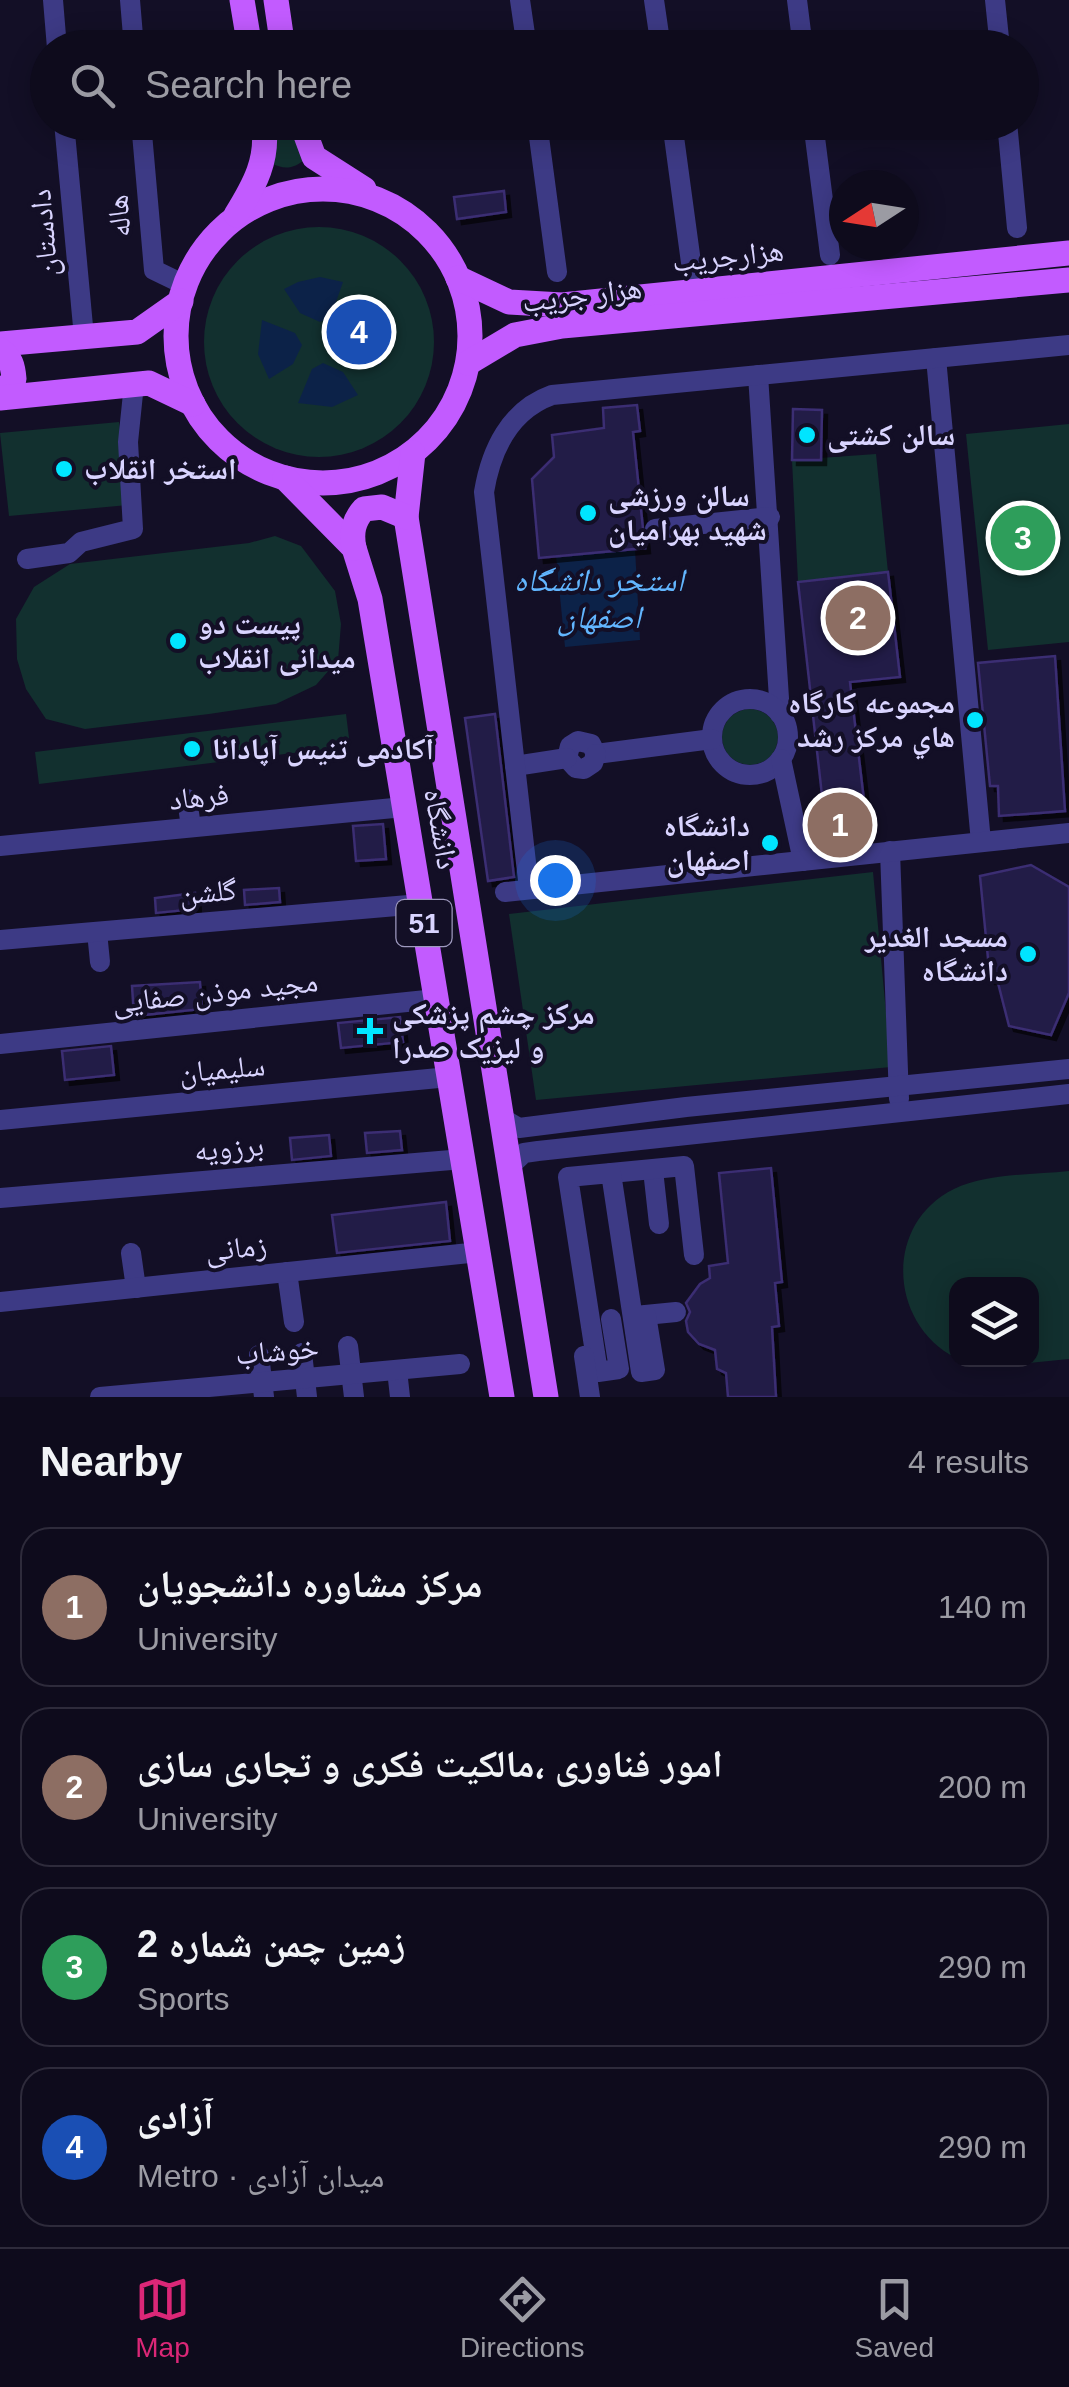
<!DOCTYPE html>
<meta charset="utf-8">
<style>
body{margin:0;font-family:Helvetica,"Noto Naskh Arabic",sans-serif;background:#171425;color:#f1f3f6}
.controls{position:absolute;right:30px;bottom:30px;display:grid;overflow:hidden;border-radius:20px;box-shadow:0 5px 25px #0003}
.controls button{width:90px;height:90px;display:grid;place-items:center;padding:0;border:0;border-bottom:2px solid #2e2b3b;background:#0e0b1c;color:#f1f3f6;font:50px sans-serif}
.compass{position:absolute;left:829px;top:170px;width:90px;height:90px;border-radius:50%;background:#0e0b1c;box-shadow:0 5px 25px #0003;rotate:258deg}
.you{position:absolute;left:555px;top:880px;width:35px;height:35px;margin:-25px;border:8px solid #fff;border-radius:50%;background:#1a73e8;box-shadow:0 0 0 15px #1a73e833}
.badge{display:grid;place-items:center;width:65px;height:65px;border-radius:50%;background:#db2777;color:#fff;font-size:32px;font-weight:700}
.pin{position:absolute;translate:-50% -50%;border:5px solid #fff;box-shadow:0 2px 10px #0006}
.list{margin:0;padding:0;list-style:none}
h2{display:flex;justify-content:space-between;align-items:center;height:130px;margin:0;padding:0 40px;font-size:42px}
h2 small{font-size:32px;font-weight:400;color:#9b9ba3}
.list li{display:grid;grid-template-columns:65px 1fr auto;gap:30px;align-items:center;box-sizing:border-box;height:160px;margin:0 20px 20px;padding:0 20px;border:2px solid #2e2b3b;border-radius:30px}
.list b{display:block;font-size:38px;white-space:nowrap}
.list p{margin:0;font-size:32px;white-space:nowrap;color:#9b9ba3}
.list em{font-size:32px;font-style:normal;color:#9b9ba3}
.icon{flex:none;width:55px;height:55px;fill:none;stroke:currentColor;stroke-width:2;stroke-linecap:round;stroke-linejoin:round}
.map{position:relative;flex:none;width:1069px;height:1397px;overflow:hidden}
.search{position:absolute;background:#0e0b1c;box-shadow:0 5px 25px #0003;left:30px;right:30px;top:30px;height:110px;display:flex;align-items:center;gap:25px;box-sizing:border-box;padding:0 35px;border-radius:55px;color:#9b9ba3;font-size:38px}
.sheet{height:850px;background:#0e0b1c}
nav{display:flex;justify-content:space-around;align-items:center;box-sizing:border-box;height:140px;border-top:2px solid #2e2b3b;background:#0e0b1c;font-size:28px;color:#9b9ba3}
nav a{display:grid;justify-items:center;gap:5px}
nav .on{color:#db2777}
.map>svg:first-child{display:block}
</style>
<div class="map">
<svg width="1069" height="1397" viewBox="0 0 1069 1397">
<defs>
<filter id="shadow"><feDropShadow dx="5" dy="5" stdDeviation="0" flood-color="#0009"/></filter>
</defs>
<rect width="100%" height="100%" fill="#130f26"/>
<!-- green -->
<g fill="#12302f">
<path d="M275,123H285L305,159C294,169 284,170 271,163Z"/>
<circle cx="319" cy="342" r="115"/>
<path d="M119,422L128,505L9,516L0,433Z"/>
<path d="M1069,424V642L988,650L966,434Z"/>
<path d="M876,454L888,572L798,582L792,460Z"/>
<path d="M275,536L301,546L335,591L341,624L338,660L316,685L276,704L209,714L85,729L46,719L26,689L17,659L16,619L34,587L70,564L249,543Z"/>
<circle cx="750" cy="737" r="28"/>
<path d="M346,714L350,746L39,784L35,752Z"/>
<path d="M873,872L891,1067L536,1100L509,914Z"/>
<path d="M1069,1171V1359L990,1367L959,1360H1032V1284H956V1358C889,1324 883,1224 954,1189C987,1173 1033,1175 1069,1171Z"/>
</g>
<!-- water -->
<g fill="#0c2248">
<path d="M320,277L343,282L331,316L320,322L300,313L284,289L298,282Z"/>
<path d="M373,305L385,330L381,365L348,352L341,341L346,325Z"/>
<path d="M262,320L295,333L302,345L293,364L269,379L258,354Z"/>
<path d="M323,363L343,372L358,395L332,407L298,403L312,369Z"/>
<path d="M635,549L640,640L565,647L556,556Z"/>
</g>
<!-- building -->
<g fill="#241b47" stroke="#3b2d73" stroke-width="2.5" filter="url(#shadow)">
<path d="M504,191L506,212L457,219L454,197Z"/>
<path d="M637,405L640,431L633,432L645,548L539,558L532,479L554,457L552,435L604,428L603,408Z"/>
<path d="M793,409L822,410L821,460H792Z"/>
<path d="M888,572L900,677L850,682L867,826L826,831L798,582Z"/>
<path d="M1055,656L1065,811L999,816L998,786H990L978,663Z"/>
<path d="M495,714L514,877L488,881L465,718Z"/>
<path d="M383,824L386,859L356,861L353,826Z"/>
<path d="M1031,865L1069,887V993L1051,1035L1009,1026L997,979H990L980,876Z"/>
<path d="M279,888L280,902L245,905L244,890Z"/>
<path d="M195,893L196,909L156,913L155,898Z"/>
<path d="M200,982L202,1009L134,1016L132,986Z"/>
<path d="M400,1017L403,1042L341,1048L338,1023Z"/>
<path d="M111,1046L114,1075L65,1080L62,1051Z"/>
<path d="M400,1131L402,1150L367,1153L365,1133Z"/>
<path d="M329,1135L331,1156L292,1160L290,1138Z"/>
<path d="M771,1168L782,1282L775,1283L779,1326L772,1327L776,1397H728L726,1373L717,1369L715,1350L699,1344L688,1332L686,1321L690,1312L686,1303L700,1284L710,1278L709,1266L728,1263L719,1173Z"/>
<path d="M446,1202L450,1241L337,1253L332,1215Z"/>
</g>
<g fill="none" stroke-linecap="round" stroke-linejoin="round">
<!-- minor -->
<g stroke="#3d3a85" stroke-width="20">
<path d="M53,0L57,48"/>
<path d="M130,0L134,48"/>
<path d="M520,0L527,48"/>
<path d="M654,0L661,48"/>
<path d="M797,0L803,48"/>
<path d="M995,0L1000,48"/>
<path d="M64,122L84,337"/>
<path d="M141,122L154,270L185,285"/>
<path d="M537,122L557,272"/>
<path d="M672,122L695,292"/>
<path d="M813,122L830,255"/>
<path d="M1007,122L1017,228"/>
<path d="M936,358L981,842"/>
<path d="M758,375L780,714"/>
<path d="M655,529L770,517"/>
<path d="M27,559L69,553L81,542L133,529L128,442L134,384"/>
<circle cx="750" cy="737" r="38"/>
<path d="M596,754L712,739"/>
<path d="M567,758L570,746L578,741L591,744L596,754"/>
<path d="M567,758L576,768L584,769L593,763L596,754"/>
<path d="M781,759L803,861"/>
<path d="M515,766L567,758"/>
<path d="M187,799L191,827"/>
<path d="M0,846L404,807"/>
<path d="M890,851L899,1099"/>
<path d="M529,889L484,492C491,450 510,410 552,395L1069,345"/>
<path d="M505,892L1069,833"/>
<path d="M97,932L100,962"/>
<path d="M0,940L420,904"/>
<path d="M0,1044L436,999"/>
<path d="M502,1118L519,1128L686,1107L1069,1069"/>
<path d="M0,1120L449,1077"/>
<path d="M509,1167L524,1153L538,1151L1069,1094"/>
<path d="M653,1170L659,1224"/>
<path d="M611,1173L684,1166L694,1255"/>
<path d="M0,1198L463,1159"/>
<path d="M131,1253L136,1288"/>
<path d="M287,1272L294,1322"/>
<path d="M0,1302L479,1252"/>
<path d="M635,1316L676,1312"/>
<path d="M611,1319L619,1369L598,1372L568,1177L611,1173L641,1372L655,1370L646,1315"/>
<path d="M348,1346L354,1397"/>
<path d="M302,1353L307,1397"/>
<path d="M259,1355L264,1397"/>
<path d="M584,1356L590,1397"/>
<path d="M397,1370L400,1397"/>
<path d="M100,1397L460,1364"/>
</g>
<!-- major -->
<g stroke="#c25bff" stroke-width="25">
<path d="M242,0L250,48"/>
<path d="M276,0L283,48"/>
<path d="M301,122L314,157L364,189"/>
<circle cx="323" cy="336" r="147"/>
<path d="M236,215C254,186 270,158 263,122"/>
<path d="M458,278L509,302L562,305L1069,253"/>
<path d="M0,344L137,332L181,301"/>
<path d="M0,350C11,358 13,366 14,379L0,396"/>
<path d="M468,363L515,335L562,326L1069,280"/>
<path d="M0,398L149,383L193,404"/>
<path d="M413,453L406,517L546,1397"/>
<path d="M285,478L354,548L370,599L502,1397"/>
<path d="M354,548C351,533 353,521 364,509L382,507L406,517"/>
</g>
</g>
<!-- markers -->
<g fill="#00e5ff" stroke="#130f26" stroke-width="4">
<circle cx="807" cy="435" r="10"/>
<circle cx="64" cy="469" r="10"/>
<circle cx="588" cy="513" r="10"/>
<circle cx="178" cy="641" r="10"/>
<circle cx="975" cy="720" r="10"/>
<circle cx="192" cy="749" r="10"/>
<circle cx="770" cy="843" r="10"/>
<circle cx="1028" cy="954" r="10"/>
<path d="M365 1016h10v10h10v10h-10v10h-10v-10h-10v-10h10z"/>
</g>
<g text-anchor="middle" stroke-width="8" stroke-linejoin="round" paint-order="stroke">
<!-- shield labels -->
<rect fill="#130f26" stroke="#9e99be" stroke-width="2.5" x="396.5" y="900" width="55" height="46" rx="8"/>
<g font-size="28" font-weight="bold" fill="#d9d4ff">
<text x="424" y="933">51</text>
</g>
<!-- street labels -->
<g font-size="30" fill="#d9d4ff" stroke="#130f26">
<text transform="translate(119 216) rotate(-95)" y="10">هاله</text>
<text transform="translate(44 233) rotate(-95)" y="10">دادستان</text>
<text transform="translate(728 256) rotate(-6)" y="10">هزارجریب</text>
<text transform="translate(582 295) rotate(-7)" y="10">هزار جریب</text>
<text transform="translate(199 797) rotate(-6)" y="10">فرهاد</text>
<text transform="translate(441 829) rotate(80)" y="10">دانشگاه</text>
<text transform="translate(208 892) rotate(-5)" y="10">گلشن</text>
<text transform="translate(215 992) rotate(-6)" y="10">مجید موذن صفایی</text>
<text transform="translate(222 1069) rotate(-5)" y="10">سلیمیان</text>
<text transform="translate(229 1148) rotate(-5)" y="10">برزویه</text>
<text transform="translate(236 1248) rotate(-6)" y="10">زمانی</text>
<text transform="translate(277 1351) rotate(-5)" y="10">خوشاب</text>
</g>
<!-- poi labels -->
<g font-size="30" font-weight="bold" fill="#d9d4ff" stroke="#130f26" text-anchor="start">
<text x="827" y="445">سالن کشتی</text>
<text x="84" y="479">استخر انقلاب</text>
<text x="608" y="506">سالن ورزشی<tspan x="608" dy="34">شهید بهرامیان</tspan></text>
<text x="198" y="634">پیست دو<tspan x="198" dy="34">میدانی انقلاب</tspan></text>
<text x="955" y="713" text-anchor="end">مجموعه کارگاه<tspan x="955" dy="34">هاي مرکز رشد</tspan></text>
<text x="212" y="759">آکادمی تنیس آپادانا</text>
<text x="750" y="836" text-anchor="end">دانشگاه<tspan x="750" dy="34">اصفهان</tspan></text>
<text x="1008" y="947" text-anchor="end">مسجد الغدیر<tspan x="1008" dy="34">دانشگاه</tspan></text>
<text x="392" y="1024">مرکز چشم پزشکی<tspan x="392" dy="34">و لیزیک صدرا</tspan></text>
</g>
<!-- water labels -->
<g font-size="32" font-style="italic" fill="#62b6ff" stroke="#130f26">
<text x="599" y="591">استخر دانشگاه<tspan x="599" dy="37">اصفهان</tspan></text>
</g>
</g>
</svg>
<div class="controls">
<button><svg class="icon" aria-label="layers" viewBox="0 0 24 24"><path d="M12 4l9 5-9 5-9-5zM3 14l9 5 9-5"/></svg></button>
</div>
<svg class="compass" viewBox="-18 -18 36 36"><path d="M0-13l5 13h-10z" fill="#e53935"/><path d="M0 13l5-13h-10z" fill="#9b9ba3"/></svg>
<div class="you"></div>
<div class="pin badge" style="left:840px;top:825px;background:#8d6e63">1</div>
<div class="pin badge" style="left:858px;top:618px;background:#8d6e63">2</div>
<div class="pin badge" style="left:1023px;top:538px;background:#2e9e5b">3</div>
<div class="pin badge" style="left:359px;top:332px;background:#1a4fb4">4</div>
<div class="search"><svg class="icon" aria-label="search" viewBox="0 0 24 24"><circle cx="10" cy="10" r="6"/><path d="M15 15l6 6"/></svg>Search here</div>
</div>
<section class="sheet">
<h2>Nearby<small>4 results</small></h2>
<ul class="list">
<li><span class="badge" style="background:#8d6e63">1</span><div><b>مرکز مشاوره دانشجویان</b><p>University</p></div><em>140 m</em></li>
<li><span class="badge" style="background:#8d6e63">2</span><div><b>امور فناوری ،مالکیت فکری و تجاری سازی</b><p>University</p></div><em>200 m</em></li>
<li><span class="badge" style="background:#2e9e5b">3</span><div><b>زمین چمن شماره 2</b><p>Sports</p></div><em>290 m</em></li>
<li><span class="badge" style="background:#1a4fb4">4</span><div><b>آزادی</b><p>Metro · میدان آزادی</p></div><em>290 m</em></li>
</ul>
</section>
<nav>
<a class="on"><svg class="icon" aria-label="map" viewBox="0 0 24 24"><path d="M3 6l6-2 6 2 6-2v14l-6 2-6-2-6 2zM9 4v14M15 6v14"/></svg>Map</a>
<a><svg class="icon" aria-label="directions" viewBox="0 0 24 24"><path d="M12 3l9 9-9 9-9-9zM9 14v-3h6M13 9l2 2-2 2"/></svg>Directions</a>
<a><svg class="icon" aria-label="saved" viewBox="0 0 24 24"><path d="M7 4h10v16l-5-4-5 4z"/></svg>Saved</a>
</nav>
